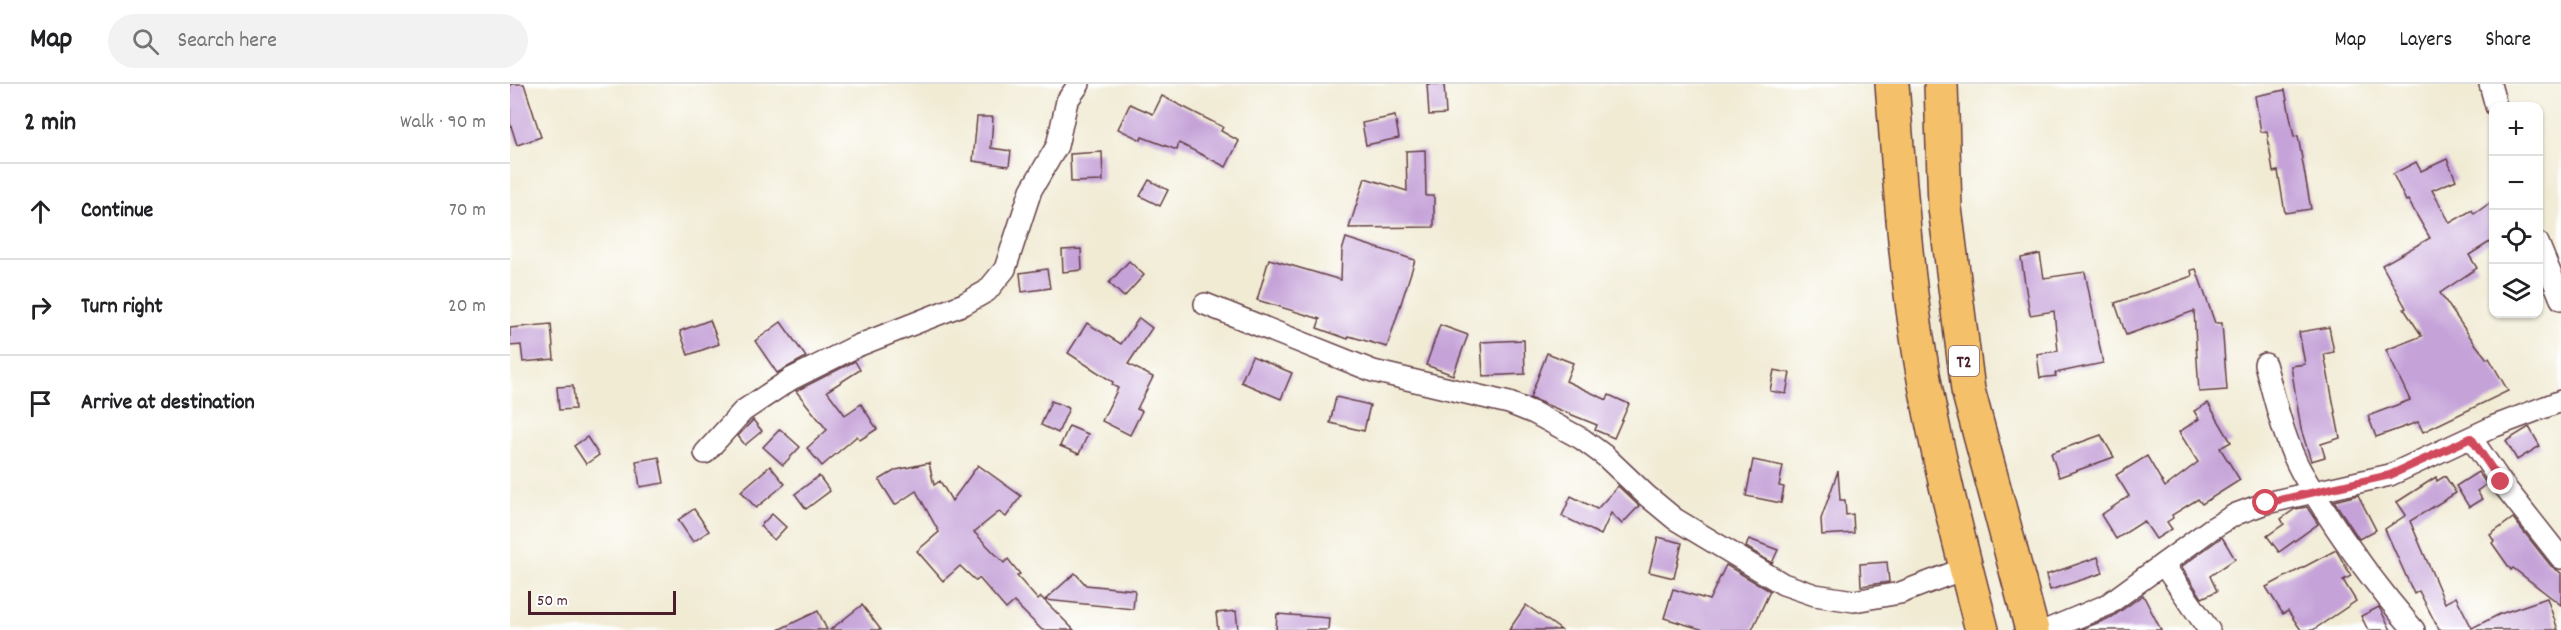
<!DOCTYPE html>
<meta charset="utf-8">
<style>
body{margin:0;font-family:Dekko,sans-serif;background:#f2f2f2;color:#202124}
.controls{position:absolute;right:18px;top:18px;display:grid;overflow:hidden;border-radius:12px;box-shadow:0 2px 4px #0004}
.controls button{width:54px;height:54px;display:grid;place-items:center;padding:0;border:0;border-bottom:2px solid #e0e0e0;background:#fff;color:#202124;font:30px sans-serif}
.scale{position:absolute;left:18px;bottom:15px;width:148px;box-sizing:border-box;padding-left:6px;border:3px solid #4a1f2b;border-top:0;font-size:16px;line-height:21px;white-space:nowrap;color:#4a1f2b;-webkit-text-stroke:4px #fff;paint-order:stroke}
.stop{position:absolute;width:18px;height:18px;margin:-14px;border:4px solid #d1495b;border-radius:50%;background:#fff}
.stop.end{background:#d1495b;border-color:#fff;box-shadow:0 2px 6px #0008}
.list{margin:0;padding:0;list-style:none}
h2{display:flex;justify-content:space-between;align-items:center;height:78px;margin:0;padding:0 24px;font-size:26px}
h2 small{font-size:20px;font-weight:400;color:#757577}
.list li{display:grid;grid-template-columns:39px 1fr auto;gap:18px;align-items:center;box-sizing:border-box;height:96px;padding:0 24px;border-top:2px solid #e0e0e0}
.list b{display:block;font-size:22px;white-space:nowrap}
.list em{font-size:20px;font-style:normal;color:#757577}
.icon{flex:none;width:33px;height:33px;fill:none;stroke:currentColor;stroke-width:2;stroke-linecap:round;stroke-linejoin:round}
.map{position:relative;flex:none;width:2051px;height:546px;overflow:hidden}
header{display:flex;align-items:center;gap:36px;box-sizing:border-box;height:84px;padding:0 30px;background:#fff;border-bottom:2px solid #e0e0e0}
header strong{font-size:28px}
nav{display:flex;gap:33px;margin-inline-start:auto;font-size:21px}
.search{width:420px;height:54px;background:#f2f2f2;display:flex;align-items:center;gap:15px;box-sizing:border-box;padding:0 21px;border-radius:33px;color:#757577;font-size:22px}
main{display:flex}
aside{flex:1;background:#fff}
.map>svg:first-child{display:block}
</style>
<header>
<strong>Map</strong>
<div class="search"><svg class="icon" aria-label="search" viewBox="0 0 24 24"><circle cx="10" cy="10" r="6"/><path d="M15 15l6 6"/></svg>Search here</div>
<nav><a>Map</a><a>Layers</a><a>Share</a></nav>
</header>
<main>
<aside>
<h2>2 min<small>Walk · 90 m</small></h2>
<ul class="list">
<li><svg class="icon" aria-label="ahead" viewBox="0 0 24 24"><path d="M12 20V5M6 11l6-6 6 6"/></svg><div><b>Continue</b></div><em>70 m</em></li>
<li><svg class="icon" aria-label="right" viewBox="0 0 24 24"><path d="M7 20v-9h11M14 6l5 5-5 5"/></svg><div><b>Turn right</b></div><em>20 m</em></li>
<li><svg class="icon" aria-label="arrive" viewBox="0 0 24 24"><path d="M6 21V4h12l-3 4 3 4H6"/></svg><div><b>Arrive at destination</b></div></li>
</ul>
</aside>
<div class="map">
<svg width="2051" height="546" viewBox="0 0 2051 546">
<rect width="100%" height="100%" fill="#fff"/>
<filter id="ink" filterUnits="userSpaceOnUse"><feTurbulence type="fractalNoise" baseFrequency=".0167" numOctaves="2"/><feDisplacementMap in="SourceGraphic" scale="12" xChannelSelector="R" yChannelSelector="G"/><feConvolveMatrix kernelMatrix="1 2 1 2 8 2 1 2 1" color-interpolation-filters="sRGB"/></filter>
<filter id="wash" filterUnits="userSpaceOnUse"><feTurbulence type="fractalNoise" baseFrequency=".008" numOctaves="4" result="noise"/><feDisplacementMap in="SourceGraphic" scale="24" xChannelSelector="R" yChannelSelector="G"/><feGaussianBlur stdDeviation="1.35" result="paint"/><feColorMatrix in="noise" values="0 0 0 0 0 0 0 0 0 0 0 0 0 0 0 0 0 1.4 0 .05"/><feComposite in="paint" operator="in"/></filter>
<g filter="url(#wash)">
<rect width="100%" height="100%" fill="#f1ebd4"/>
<g id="blocks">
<!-- building -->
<g fill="#c5a2d8">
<path d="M0,0H14L31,53L7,61L0,39Z"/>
<path d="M917,0H934L936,30L919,31Z"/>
<path d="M1775,6L1784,53L1788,52L1801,125L1775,129L1768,87L1763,88L1757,47L1751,48L1745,12Z"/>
<path d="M652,12L713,43L711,47L729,57L716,83L669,59L667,66L632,53L631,56L608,45L620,20L643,30Z"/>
<path d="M885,32L889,54L856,61L852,39Z"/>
<path d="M467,33H483L481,64L501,67L499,82L463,77Z"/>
<path d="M915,66L916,112H924V143L839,144L855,94L897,107L896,67Z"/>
<path d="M592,68L593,97L561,98L560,70Z"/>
<path d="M1937,75L1946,96L1922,106L1940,139L1962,126L1964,130L1983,117V156L1959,171L1967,184L1930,209L1963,257L1977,275L1979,274L1998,307L1913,348L1908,338L1866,353L1858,332L1900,316L1876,266L1912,252L1894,225L1896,224L1872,181L1920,154L1898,116L1896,117L1883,90L1906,78L1911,87Z"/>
<path d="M639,96L658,106L650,122L630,112Z"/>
<path d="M836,154L905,176L877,263L839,252L838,255L807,244L810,235L747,216L759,175L831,196L832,167Z"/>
<path d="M571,165L572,186L553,188L552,166Z"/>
<path d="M1530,170L1534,194L1575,188L1593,279L1545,289L1546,292L1530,294L1527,270L1548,267L1544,227L1520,231L1511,174Z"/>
<path d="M619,177L634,191L614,213L599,199Z"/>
<path d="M537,185L540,204L512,208L510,189Z"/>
<path d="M1686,185L1705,239H1712L1717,306L1689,308L1684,227L1616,251L1605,219L1682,192L1681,186Z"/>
<path d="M629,234L642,244L618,280L643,293L627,325L632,327L620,351L592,337L608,304L602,301L603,298L558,269L577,239L611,260Z"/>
<path d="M200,236L209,260L178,271L170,247Z"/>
<path d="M271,238L296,273L267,289L245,257Z"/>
<path d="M41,240L44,275L13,278L11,261L0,262V244Z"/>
<path d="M930,241L958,251L943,291L916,281Z"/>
<path d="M1819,243L1824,268L1814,270L1830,354L1811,360L1815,373L1801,377L1791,345L1781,282L1795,280L1789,248Z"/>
<path d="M1014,256L1015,290L973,292L971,258Z"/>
<path d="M1037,269L1063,279L1056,297L1097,316L1099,311L1119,320L1104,354L1085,346L1087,341L1020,314Z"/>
<path d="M742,272L782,289L771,315L731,298Z"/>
<path d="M345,277L350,286L317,307L335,331L351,320L367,345L350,356L347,352L312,382L297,364L317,346L286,307Z"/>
<path d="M1264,286L1280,289L1276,310L1260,307Z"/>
<path d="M63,302L65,325L49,326L47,303Z"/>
<path d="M826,313L860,321L854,347L820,339Z"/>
<path d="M541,317L559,324L548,349L531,341Z"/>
<path d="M1698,319L1721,358L1710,364L1730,396L1692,420L1688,415L1662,431L1663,434L1657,438L1662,445L1646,455L1634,437L1606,455L1591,431L1619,412L1606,391L1637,372L1655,403L1688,378L1669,348L1689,335L1684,327Z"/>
<path d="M243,336L252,347L235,361L228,352Z"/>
<path d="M559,342L578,350L569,370L550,362Z"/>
<path d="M2019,343L2030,362L2007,376L1996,357Z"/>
<path d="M270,345L290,363L273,381L253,363Z"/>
<path d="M1591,351L1604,373L1549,393L1541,369Z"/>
<path d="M77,353L89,371L76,380L64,362Z"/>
<path d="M149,373L154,399L130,403L126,377Z"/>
<path d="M1243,376L1273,382L1269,402L1274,403L1271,419L1236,412Z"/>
<path d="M419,379L424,401L430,397L442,417L468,381L511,412L496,433L489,428L464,448L494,479L498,475L510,490L507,492L528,516L531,513L564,546H532L504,518L496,525L469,494L466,497L450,482L433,497L407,467L429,448L406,407L385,421L369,396L386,386Z"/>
<path d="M260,382L275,400L246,424L231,407Z"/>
<path d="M1328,387L1330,416H1335L1336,431L1343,430L1344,449L1312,451L1311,435Z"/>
<path d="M1968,388L1977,400L1967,407L1972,415L1959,423L1946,402Z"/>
<path d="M309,392L320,407L296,425L285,410Z"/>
<path d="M1935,392L1946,409L1900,437L1935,519L1946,513L1962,544L1990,530L2037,514L2048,546H1929L1909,507L1904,510L1875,445L1896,431L1887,418L1926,393L1927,397Z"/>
<path d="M1108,402L1129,422L1112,440L1101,429L1091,451L1052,432L1061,412L1087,425Z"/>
<path d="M1848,411L1866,446L1849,455L1824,417Z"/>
<path d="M1797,423L1808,440L1769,468L1757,452L1774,440L1771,435L1785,425Z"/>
<path d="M184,425L199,447L183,458L168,436Z"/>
<path d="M262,430L276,443L264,456L250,442Z"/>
<path d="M2003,434L2041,482L2051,489V521L2003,484L2001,486L1982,459L1984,457L1980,451Z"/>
<path d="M1148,453L1172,459L1164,494L1139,488Z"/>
<path d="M1712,453L1725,475L1700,492L1707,507L1692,514L1671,483Z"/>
<path d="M1239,455L1268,466L1262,479L1236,463Z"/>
<path d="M1826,466L1841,492L1833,496L1846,517L1803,546H1791L1778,527L1773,530L1756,503Z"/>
<path d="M1588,473L1593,489L1540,506L1536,491Z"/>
<path d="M1377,478L1379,498L1351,502L1350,480Z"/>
<path d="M1216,481L1260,507L1242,546H1194L1154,534L1163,505L1199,516Z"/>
<path d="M565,489L576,501L625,506L623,525L535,516Z"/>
<path d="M1633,511L1651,546H1570L1602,533Z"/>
<path d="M352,521L371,546H320Z"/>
<path d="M1016,521L1051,546H999Z"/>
<path d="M1869,523L1871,527L1881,546H1858L1851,532Z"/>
<path d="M308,527L317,546H268Z"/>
<path d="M726,527L728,546H708L706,529Z"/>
<path d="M767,530L819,534L818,546H766Z"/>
</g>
</g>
</g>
<g filter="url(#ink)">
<use href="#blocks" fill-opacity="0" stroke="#633e44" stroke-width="1.5"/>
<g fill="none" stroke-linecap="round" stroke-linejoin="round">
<!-- street casing -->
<g stroke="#633e44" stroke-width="24">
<g id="street">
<path d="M1980,0L1986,22"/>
<path d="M2028,159L2051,215"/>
<path d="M695,220L863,287L999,319L1024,329L1072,355L1095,372L1136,411L1165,435L1273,500L1305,511L1344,517L1390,509L1456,484"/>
<path d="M1755,280C1765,316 1774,357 1792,389C1824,445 1862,497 1904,546"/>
<path d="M1961,354L1991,398L2051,474"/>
<path d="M195,369L233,327L281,295L347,262L454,220L477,207L495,185L521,106L547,62L557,17L569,0"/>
<path d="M1653,480L1699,546"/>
<path d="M1537,546L1597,521L1701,445L1726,430L1756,419L1880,391L1985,342L2051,317"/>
</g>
</g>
<!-- highway casing -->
<g stroke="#633e44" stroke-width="36">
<g id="highway">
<path d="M1382,0C1389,84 1394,170 1407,253C1422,352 1447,450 1472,546"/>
<path d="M1431,0L1435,124L1458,306L1522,546"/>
</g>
</g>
<!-- street -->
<use href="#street" stroke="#fff" stroke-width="21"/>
<!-- highway -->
<use href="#highway" stroke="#f4c16a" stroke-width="33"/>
</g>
</g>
<g fill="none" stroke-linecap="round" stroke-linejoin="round" filter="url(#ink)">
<!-- route -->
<path stroke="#d1495b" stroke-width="8" d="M1756,419L1880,391L1961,354L1991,398"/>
</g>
<g text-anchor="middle" stroke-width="4.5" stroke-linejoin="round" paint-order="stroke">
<!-- shield labels -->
<rect fill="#fff" stroke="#80626b" stroke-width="1.5" x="1439" y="262" width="30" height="30" rx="4.5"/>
<g font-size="18" font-weight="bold" fill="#4a1f2b">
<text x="1454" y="283">T2</text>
</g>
</g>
</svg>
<div class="controls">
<button>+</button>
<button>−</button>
<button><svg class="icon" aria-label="locate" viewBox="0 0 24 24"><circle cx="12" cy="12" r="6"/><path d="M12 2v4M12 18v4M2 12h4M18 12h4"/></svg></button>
<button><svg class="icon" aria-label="layers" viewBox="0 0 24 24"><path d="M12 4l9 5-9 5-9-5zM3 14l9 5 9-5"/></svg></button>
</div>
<div class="scale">50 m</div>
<div class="stop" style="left:1756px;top:419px"></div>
<div class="stop end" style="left:1991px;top:398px"></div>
</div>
</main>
